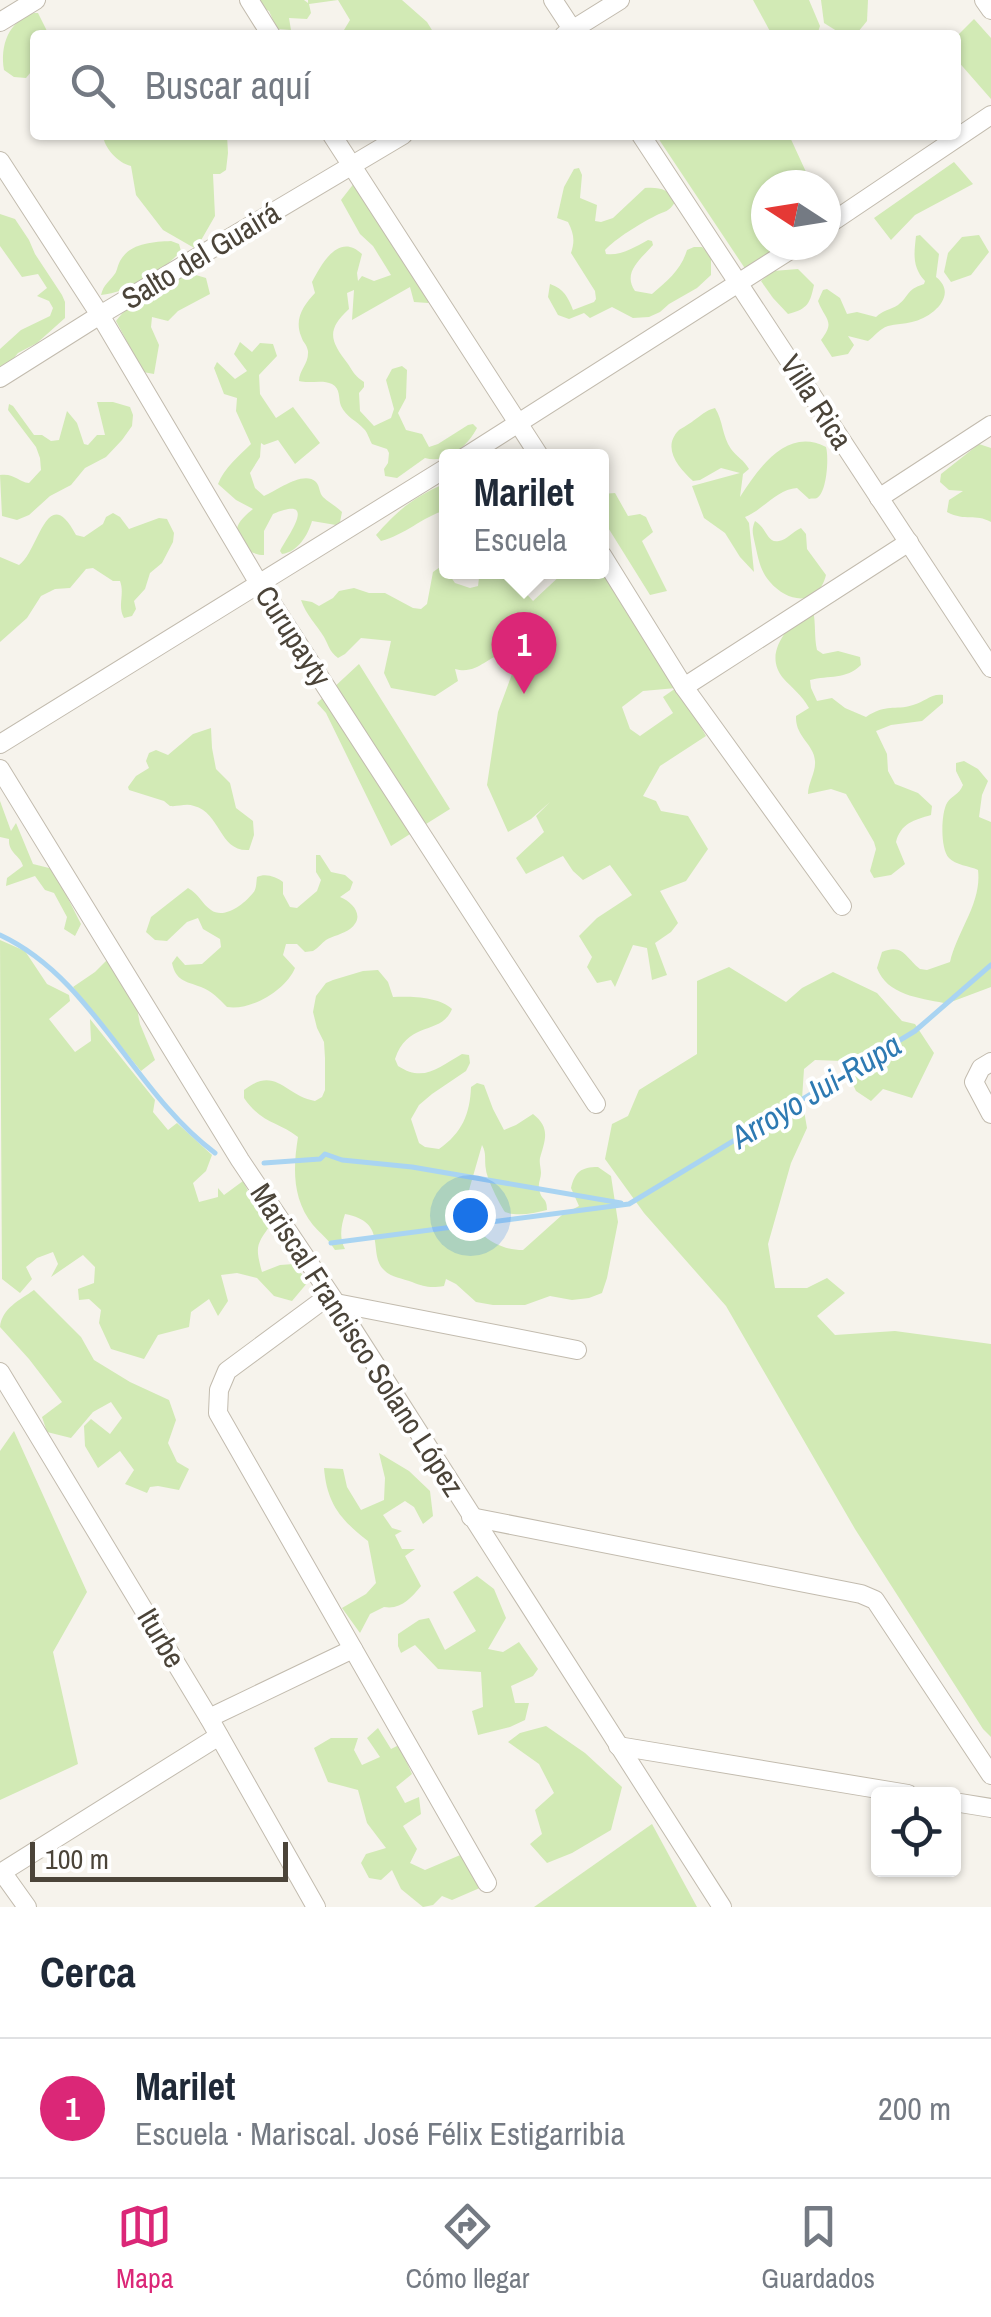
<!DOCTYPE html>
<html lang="es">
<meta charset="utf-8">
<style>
body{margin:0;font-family:"Archivo Narrow",sans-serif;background:#f2f2f3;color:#1f2937}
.controls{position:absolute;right:30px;bottom:30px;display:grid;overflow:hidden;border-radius:10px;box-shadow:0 2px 8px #0004}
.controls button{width:90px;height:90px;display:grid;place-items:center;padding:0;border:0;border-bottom:2px solid #e0e1e3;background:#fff;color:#1f2937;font:50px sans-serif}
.compass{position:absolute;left:751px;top:170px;width:90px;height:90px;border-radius:50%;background:#fff;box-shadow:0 2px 8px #0004;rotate:282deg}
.scale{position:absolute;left:30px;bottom:25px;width:258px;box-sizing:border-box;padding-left:10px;border:5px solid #4b4439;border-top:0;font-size:28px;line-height:35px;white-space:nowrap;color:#4b4439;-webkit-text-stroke:8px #fff;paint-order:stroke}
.you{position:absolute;left:470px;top:1215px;width:35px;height:35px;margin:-25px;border:8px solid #fff;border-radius:50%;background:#1a73e8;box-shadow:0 0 0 15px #1a73e833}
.badge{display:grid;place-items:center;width:65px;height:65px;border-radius:50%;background:#db2777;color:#fff;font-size:32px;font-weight:700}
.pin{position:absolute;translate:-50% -82px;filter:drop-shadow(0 2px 5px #0008)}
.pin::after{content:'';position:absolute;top:52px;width:35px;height:30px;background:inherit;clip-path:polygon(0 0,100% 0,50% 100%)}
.popup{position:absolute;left:439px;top:449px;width:170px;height:130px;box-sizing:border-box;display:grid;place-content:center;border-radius:10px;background:#fff;filter:drop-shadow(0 2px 8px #0005);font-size:32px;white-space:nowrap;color:#747a83}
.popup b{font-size:38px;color:#1f2937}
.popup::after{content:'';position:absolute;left:50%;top:100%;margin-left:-20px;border:20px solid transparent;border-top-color:#fff}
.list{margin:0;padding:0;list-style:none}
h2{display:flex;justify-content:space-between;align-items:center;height:130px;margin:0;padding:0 40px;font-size:42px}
h2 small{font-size:32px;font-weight:400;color:#747a83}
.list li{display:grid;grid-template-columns:65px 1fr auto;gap:30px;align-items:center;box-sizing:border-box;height:140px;padding:0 40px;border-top:2px solid #e0e1e3}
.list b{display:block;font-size:38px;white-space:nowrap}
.list p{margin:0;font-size:32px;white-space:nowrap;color:#747a83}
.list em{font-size:32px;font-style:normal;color:#747a83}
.icon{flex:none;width:55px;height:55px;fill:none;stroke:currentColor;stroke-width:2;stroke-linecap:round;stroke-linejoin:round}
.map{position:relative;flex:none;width:991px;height:1907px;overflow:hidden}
.search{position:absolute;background:#fff;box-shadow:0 2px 8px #0004;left:30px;right:30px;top:30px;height:110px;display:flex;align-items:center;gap:25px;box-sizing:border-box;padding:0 35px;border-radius:10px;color:#747a83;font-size:38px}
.sheet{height:270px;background:#fff}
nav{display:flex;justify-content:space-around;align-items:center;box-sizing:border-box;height:140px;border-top:2px solid #e0e1e3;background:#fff;font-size:28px;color:#747a83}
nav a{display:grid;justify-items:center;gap:5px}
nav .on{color:#db2777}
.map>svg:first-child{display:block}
</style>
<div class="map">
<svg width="991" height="1907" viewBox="0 0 991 1907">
<rect width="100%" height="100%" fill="#f6f3ec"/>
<!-- green -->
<g fill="#d2eab5" fill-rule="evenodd">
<path d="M255,0H304L308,3V0H402L427,22L435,35H341L350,20L338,0L309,4L311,13L307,19L289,18L291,30L277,29L269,11L253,3Z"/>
<path d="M753,0H809L820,26L817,35H772Z"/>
<path d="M821,0H868L867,21L858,32L840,33L824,23Z"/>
<path d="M34,13H38L49,35H35V67L26,78L14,77L4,70C0,46 8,21 34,13Z"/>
<path d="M974,19L991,38V99L956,59V37Z"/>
<path d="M103,135H227L228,153L226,170L220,174H213L215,216L196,249L163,230L136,195L131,166C118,163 104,148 103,135Z"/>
<path d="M656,135H789L812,185H766V245H785L746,270Z"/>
<path d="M954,162L973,184L915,215L891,240L874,218Z"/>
<path d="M579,168L582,175L580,198L597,205L595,221L601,222L613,218L645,188C659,187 670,189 675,202C669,212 665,211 655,216C641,223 615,239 605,250L606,254C621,256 635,247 648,240L652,241L653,245C641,259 622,272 635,291L652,294C668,280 681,270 687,250L694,247H702L711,255V275L697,288L669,304L660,312L649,317L633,318L612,307L590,318L584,313L569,319L558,315L548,297L550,284C564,289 568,297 573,310L594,302L596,299L595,291L571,253C575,241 574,234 568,222L557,218L564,187L574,169Z"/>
<path d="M355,182L432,296L428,303L414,302L410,287L352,320L354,290L347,293L349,309C326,330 330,341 348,364C353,372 356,377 364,382V387L359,393L360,411L374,426L391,418L394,409L386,380L392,369L402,366L407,370L406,398L398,413L406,430L422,434L429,447L438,444L468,425L473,424L477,428C467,447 447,464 425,458L397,478L385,476L384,469L388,463L389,453L387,449L372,444C369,439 368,433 364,429C357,421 346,417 341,406C338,398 341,389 332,384C322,379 310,384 299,381C299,370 309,364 308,351C306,342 304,345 301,336C294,318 304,305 315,293L312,282C322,263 339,232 362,254L357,273L358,281L362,276L374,281L391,275L373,246L360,234L341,200Z"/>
<path d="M0,214L15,219L29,240L35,254L62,295L65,302V318L37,343L18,353L4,370L0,371V349L21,330L50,316L53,308L49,301L37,296L47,288L38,274L22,277L0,246Z"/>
<path d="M920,235L939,254L936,277C959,295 932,318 912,322C904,324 896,324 888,326C879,329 875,336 868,341L848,336L854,345L848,354L832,357L821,340C836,321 825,320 818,301L823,290L827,289L840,298L847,314L857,312L876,317C883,310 890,310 898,305C910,296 905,290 924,284L925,281C912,267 914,254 916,236Z"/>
<path d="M979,235L989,252L971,275L951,282L944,272L948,253L962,237Z"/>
<path d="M171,241L179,244L181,251C162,272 130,292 101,295C104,284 108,283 114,275C117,272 117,267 120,261C130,243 152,242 171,241Z"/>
<path d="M798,269L814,285C810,303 808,309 788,314L773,298L761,281L773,271Z"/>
<path d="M189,273L206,278L210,294L178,311L168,321L152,317L151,327L159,345L154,374L143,372L116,321C134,297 161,285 189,273Z"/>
<path d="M240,342L252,352L260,343L273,344L277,356L259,375L260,394L276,418L293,407L320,443L295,464L278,440L264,445L261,443L260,457L250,473L255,488L264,496C277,491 303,470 316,482C320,486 319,493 323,497C328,502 336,506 342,512L340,522L336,525L312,521C308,535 298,552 282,554L280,551C287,537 320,494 273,514L264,531V555C252,555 233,545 237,529C238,521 247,514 253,509L236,500L218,484C224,468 239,456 251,444L236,411L237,398L224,394L214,368L217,362L235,379L247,371L234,354Z"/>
<path d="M97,402H113L130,407L133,415L132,426L122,440L106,457L85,468L71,485L50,496L29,515L17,520L2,516L0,475C15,473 18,482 29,483L41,470L40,458L36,447L8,410L9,404L13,406L34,435H42L51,441L59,440L67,411L77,423L84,444L88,445L97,435H105Z"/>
<path d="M715,408C723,420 722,436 731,449C737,457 744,460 749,469L743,474L740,497C758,469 787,426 826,447C829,457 827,492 817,498C815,499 812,498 809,499L797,488C777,489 763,510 745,517L749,523L754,572L740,557L725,533L704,518L692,486L740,473L721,468L700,480L693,481C679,468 661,448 679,430C681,429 692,422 693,421C702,415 706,410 715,408Z"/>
<path d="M979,444L991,448V522C975,513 966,522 947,512L949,500L963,491L949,490L940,482L941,474Z"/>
<path d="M446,483V510C422,517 405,535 381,541L376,535C399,509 414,497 446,483Z"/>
<path d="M615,493L628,516L640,514L646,517L653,532L642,541L667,591L650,595L602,518V494Z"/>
<path d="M113,513L120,517L129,529L159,518L167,519L174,533L173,542L162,563L150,573L145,589L134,601L136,609L132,616L124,618C117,606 125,594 120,581H113L93,568L86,569L70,588L55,589L41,596L27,618L0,642V557L19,565C39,551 47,480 76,535L84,537L103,524L106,517Z"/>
<path d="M755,521C767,528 767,544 779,541C787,540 793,531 801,528L806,534L807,549L826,575C818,607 788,603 770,582C760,571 758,557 755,544C753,534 751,530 755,521Z"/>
<path d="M602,556L706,736L660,766L643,796L656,801L661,811L688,816L708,849L686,881L660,891L678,923L671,932L655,943L667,975L652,980L647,948L633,945L615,987L611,980L597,983L587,967L592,957L579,936L597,918L632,895L610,865L583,880L573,871L563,856L526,874L516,858L544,832L536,816L550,802L531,819L508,832L487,785L498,712L512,674L506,668L505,653C486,657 477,675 455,669L458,681L435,696L391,688L384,673L391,641L361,638L345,654L338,658C329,651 329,646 324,637C316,624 306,615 301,600L312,602L319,606L333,598L339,591L354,588L369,593H385L413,608L421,609L427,604L433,572L440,567L446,570L455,583L470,588L478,586L479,578L476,572H518C514,583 526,593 533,601L564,572H602ZM676,688L663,697L673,713L640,736L630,729L622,707L643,691Z"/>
<path d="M805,608L813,610C816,623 814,637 817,650L823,654L838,651L860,657L861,665C846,680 829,675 810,680L811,688L817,701L832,698L845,708L866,717C887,703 894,711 913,705C925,702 931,693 943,695V703L922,721L891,725L876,731L887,754L888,771L895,784L918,793L932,806L931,815C914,820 901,823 896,842L905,864L891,875L874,878L870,871L876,849L874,842L846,794L831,789L808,794C808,783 816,772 815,761C814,744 795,737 796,716L809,708C802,695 792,688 783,678C762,652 790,627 805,608Z"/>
<path d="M359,664L450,809L391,846L326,713L317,703Z"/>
<path d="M211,728L212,748L216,769L230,783L236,808L253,821L254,835L249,850C219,852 221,813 194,806C186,803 178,807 170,806L164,801L129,790L128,787L136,776L149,768L146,761L149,753L156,750L168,755L193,734Z"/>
<path d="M964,761L978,769L988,781L982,795L979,817L991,822V987L951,1002L944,1003C919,998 887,995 877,968L882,952C903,943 906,958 920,969L927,970L950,962C957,931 982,903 978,870C970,866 955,865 949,858C940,849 941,813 947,803C952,795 959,795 963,785L956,771V763Z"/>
<path d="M0,801L11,831L16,823L33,864L53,869L81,924L75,936L64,929L67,917L54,893L45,890L35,876L6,886L7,878L23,866C20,855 8,853 9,839L0,837Z"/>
<path d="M316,855H320L331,872L345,875L353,882L350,890L340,897C353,902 366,917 350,929C343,934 333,936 326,940C322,943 318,948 313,951L305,952L297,944H286L283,955L295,968C286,990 251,1011 227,1007C219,999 212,991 201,987C185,981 176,981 172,963L177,956L185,965L202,964L221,947L220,939L203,929L198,918L187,922L167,941L155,940L146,932L151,917L188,888C199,894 202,904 211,910C225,920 245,903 253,893C257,888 256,883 257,877C266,873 276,877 283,882V894L290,907L297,908L317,891L321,880L316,872Z"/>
<path d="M0,940L25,951L47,984L69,995L70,1001L49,1019L75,1052L91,1041L90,1019L155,1100L153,1112L168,1130L177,1123L212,1155L206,1171L193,1183L199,1202L218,1197V1188L224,1195L243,1181L255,1205L272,1223C256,1245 255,1246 262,1272L280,1265L294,1264L308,1282L292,1301L274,1296L257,1278L237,1273L221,1275L228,1301L218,1316L209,1299L191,1312L189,1327L158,1335L144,1359L111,1349L99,1323L101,1310L89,1299L79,1300L78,1289L94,1283L95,1267L83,1255L51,1277L58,1264L53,1252L37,1258L26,1267L32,1279L20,1293L2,1279Z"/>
<path d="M111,956L134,993L140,1024L155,1060L141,1071L73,987L95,972Z"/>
<path d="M729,967L786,1002L802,988L833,972L877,993L902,1021L915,1024L934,1053L912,1098L883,1089L871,1101L856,1091L842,1061L815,1060L804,1069L802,1099L807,1128L791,1163L768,1244L775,1288H807L827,1278L845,1293L817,1316L835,1335L895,1331L991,1344V1737L983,1729L855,1529L726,1306L644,1213L605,1159L612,1124L628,1116L639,1090L697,1054V981Z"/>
<path d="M378,970L388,982L393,997C411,996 440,997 452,1009C441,1036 408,1020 395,1059L398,1066C424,1083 439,1067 462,1054L469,1055L470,1063L466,1071L432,1094L419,1105L411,1119L419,1143L425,1147L439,1149C462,1133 470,1114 471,1087L477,1083L484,1085L493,1109L504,1130L516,1125L533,1114C551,1128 545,1140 540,1158C539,1163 541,1168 541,1173C541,1178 538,1183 539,1188C541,1202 547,1196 547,1210C534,1213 518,1217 505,1212C500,1205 487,1179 486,1170C484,1159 487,1154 482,1145L465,1204C472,1232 495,1250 523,1250L562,1215L579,1206L571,1188C575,1172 581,1167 598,1167L611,1176L618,1222L607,1278L602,1293L589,1298L572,1300L550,1296L525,1305H493L476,1302L456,1284L446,1279L444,1286C431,1288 424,1287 412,1282C402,1278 391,1278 383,1269C368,1251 388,1222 345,1214C341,1226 339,1238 345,1249L335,1250C329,1240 320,1233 313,1225C292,1199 293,1168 298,1137C278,1121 262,1124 244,1098V1090C276,1065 285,1096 315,1101L322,1097L325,1090V1058L324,1042L317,1028L313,1012L316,996L326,983L333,980L363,971Z"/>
<path d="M34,1290L81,1337L94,1360L130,1382L169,1400L176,1420L168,1443L177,1462L189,1469L179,1490L158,1486L150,1487L147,1493L125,1484L134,1470L120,1451L98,1468L85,1446L84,1426L91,1419L110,1434L122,1418L111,1402L93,1412L71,1438L47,1432L42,1417L62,1402L29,1359L0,1327C2,1308 20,1300 34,1290Z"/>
<path d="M14,1431L87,1592L53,1652L78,1764L0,1800V1451Z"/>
<path d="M379,1453L409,1471L430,1491L433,1516L423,1524L414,1507L405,1501L383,1515L392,1528L402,1531L395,1535L402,1549H415L405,1556L421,1586C411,1598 401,1610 384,1607L370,1614L360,1633L342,1608L366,1594L376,1583L368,1541C341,1520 327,1504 324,1468L343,1469L347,1487L361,1510L384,1500L385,1478Z"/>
<path d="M477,1576L494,1589L506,1618L488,1649L503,1652L519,1642L538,1669L533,1676L511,1686L515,1703H529L525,1720L510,1727L478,1735L472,1711L483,1707L481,1672L438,1669L415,1645L401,1653L398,1646V1634L419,1620L429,1618L445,1650L476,1631L453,1592Z"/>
<path d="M546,1726L585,1753L622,1787L611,1830L572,1853L547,1863L530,1844L542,1834L535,1810L554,1793L539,1764L508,1742L520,1733Z"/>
<path d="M378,1728L391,1749L399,1745L412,1774L396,1787L405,1803L419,1797L421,1814L403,1826L417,1849L410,1863L425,1870L465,1853L482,1887L452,1900L442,1896L433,1905L423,1907L401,1889L392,1870L381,1880L369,1878L361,1863L366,1854L386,1848L367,1823L358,1790L328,1782L314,1748L331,1738H358L354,1750L362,1765L380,1757L367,1738Z"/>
<path d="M652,1824L697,1907H534Z"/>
</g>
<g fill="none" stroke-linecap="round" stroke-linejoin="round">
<!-- stream -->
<g stroke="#a9d4f2" stroke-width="5">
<path d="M0,935C93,978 133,1092 215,1153"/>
<path d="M264,1163L320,1159L325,1154L342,1160L412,1167L621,1203"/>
<path d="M331,1243L629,1204L915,1031L991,965"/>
</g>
<!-- minor casing -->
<g stroke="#c2bbae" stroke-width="20">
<g id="minor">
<path d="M249,0L271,35"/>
<path d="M553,0L576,35"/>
<path d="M984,0L991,10"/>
<path d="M0,22L36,0"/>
<path d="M564,35L620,0"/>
<path d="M332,135L540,457"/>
<path d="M641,135L991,668"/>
<path d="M0,161L100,315L258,582L596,1104"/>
<path d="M826,226L991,115"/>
<path d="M0,378L100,315L403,135"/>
<path d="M465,457L798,245"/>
<path d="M879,498L991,425"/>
<path d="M602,555L684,687L842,906"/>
<path d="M684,687L909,542"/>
<path d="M0,744L446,468"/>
<path d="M0,769L240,1160L336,1303L722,1907"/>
<path d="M991,1062L981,1068L974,1082L991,1114"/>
<path d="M0,1372L209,1718L316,1907"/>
<path d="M471,1517L861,1594L875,1600L991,1775"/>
<path d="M209,1718L353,1649"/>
<path d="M618,1746L908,1794"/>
<path d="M954,1802L991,1808"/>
<path d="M2,1872L219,1736"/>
<path d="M0,1873L2,1872L27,1907"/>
<path d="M487,1883L218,1413L219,1390L227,1371L319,1303H336L577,1350"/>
</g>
</g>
<!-- minor -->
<use href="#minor" stroke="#fff" stroke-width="18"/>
</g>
<g text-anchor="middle" stroke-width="8" stroke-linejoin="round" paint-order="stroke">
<!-- street labels -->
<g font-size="30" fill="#4b4439" stroke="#fff">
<text transform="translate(201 256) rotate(-31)" y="10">Salto del Guairá</text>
<text transform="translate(816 402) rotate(57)" y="10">Villa Rica</text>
<text transform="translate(293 636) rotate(57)" y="10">Curupayty</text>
<text transform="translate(357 1340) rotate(57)" y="10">Mariscal Francisco Solano López</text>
<text transform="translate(161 1638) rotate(59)" y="10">Iturbe</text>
</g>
<!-- water labels -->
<g font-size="32" font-style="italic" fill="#2e7ab2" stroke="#fff">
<text transform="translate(816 1091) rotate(-31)" y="11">Arroyo Jui-Rupa</text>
</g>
</g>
</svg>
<div class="controls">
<button><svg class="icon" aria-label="locate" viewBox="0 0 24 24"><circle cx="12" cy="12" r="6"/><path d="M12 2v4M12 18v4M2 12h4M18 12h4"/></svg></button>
</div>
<svg class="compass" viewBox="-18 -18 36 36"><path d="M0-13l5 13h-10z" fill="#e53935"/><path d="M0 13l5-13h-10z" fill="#747a83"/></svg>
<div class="scale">100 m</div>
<div class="you"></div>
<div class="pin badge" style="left:524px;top:694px">1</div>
<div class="popup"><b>Marilet</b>Escuela</div>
<div class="search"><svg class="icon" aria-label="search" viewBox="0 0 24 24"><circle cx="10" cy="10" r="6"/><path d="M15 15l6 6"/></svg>Buscar aquí</div>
</div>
<section class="sheet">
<h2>Cerca<small></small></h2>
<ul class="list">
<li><span class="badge">1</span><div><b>Marilet</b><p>Escuela · Mariscal. José Félix Estigarribia</p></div><em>200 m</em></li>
</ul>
</section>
<nav>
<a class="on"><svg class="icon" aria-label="map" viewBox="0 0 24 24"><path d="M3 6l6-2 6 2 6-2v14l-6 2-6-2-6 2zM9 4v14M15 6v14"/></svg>Mapa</a>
<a><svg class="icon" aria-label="directions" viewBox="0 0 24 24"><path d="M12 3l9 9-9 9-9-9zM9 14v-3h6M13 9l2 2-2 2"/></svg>Cómo llegar</a>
<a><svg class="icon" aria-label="saved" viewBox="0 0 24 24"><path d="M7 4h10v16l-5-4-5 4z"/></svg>Guardados</a>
</nav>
